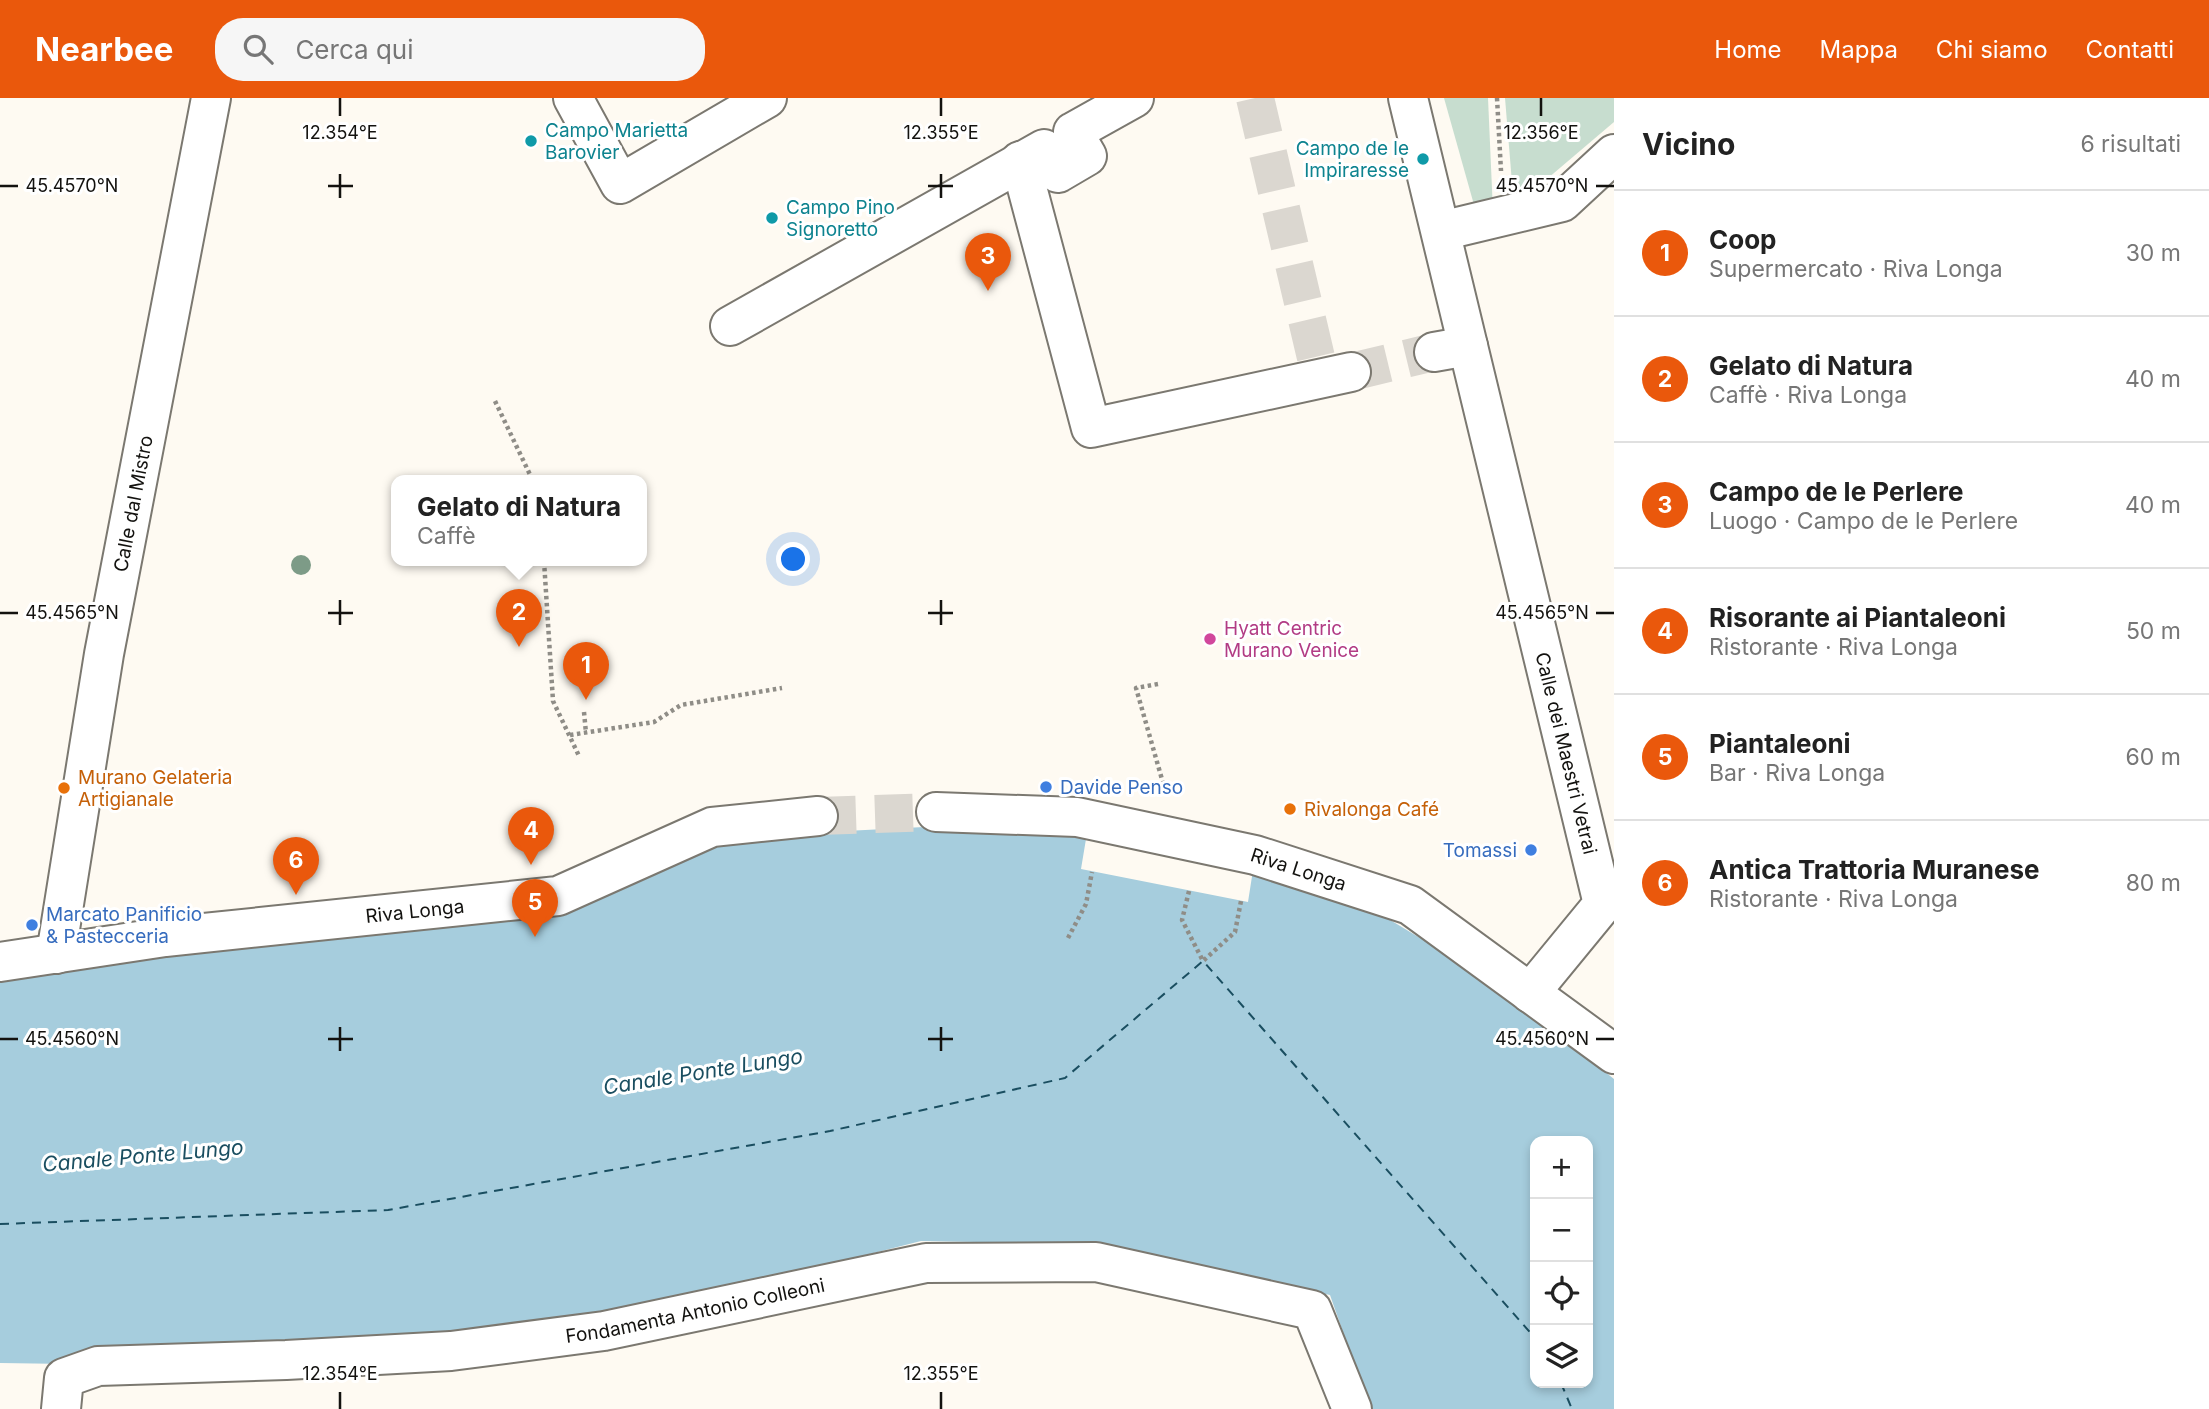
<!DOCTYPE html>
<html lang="it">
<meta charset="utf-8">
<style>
body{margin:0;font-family:Inter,sans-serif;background:#f6f6f6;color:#222}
.controls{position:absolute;right:21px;bottom:21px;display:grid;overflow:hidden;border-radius:14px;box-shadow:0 4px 10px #0003}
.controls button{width:63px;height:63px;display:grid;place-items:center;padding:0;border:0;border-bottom:2px solid #e0e0e0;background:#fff;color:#222;font:35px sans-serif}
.you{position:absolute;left:794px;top:462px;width:24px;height:24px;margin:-18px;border:5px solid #fff;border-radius:50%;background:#1a73e8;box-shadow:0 0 0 10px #1a73e833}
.badge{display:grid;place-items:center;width:46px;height:46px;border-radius:50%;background:#ea580c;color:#fff;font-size:23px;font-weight:700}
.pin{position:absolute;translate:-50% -58px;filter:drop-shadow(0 2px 4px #0008)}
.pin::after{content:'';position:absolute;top:37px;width:24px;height:21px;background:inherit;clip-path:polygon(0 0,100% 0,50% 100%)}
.popup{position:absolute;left:391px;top:377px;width:256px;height:91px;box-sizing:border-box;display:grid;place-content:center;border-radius:14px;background:#fff;filter:drop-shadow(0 2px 5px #0005);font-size:23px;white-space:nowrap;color:#767676}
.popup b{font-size:26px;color:#222}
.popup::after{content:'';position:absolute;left:50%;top:100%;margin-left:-14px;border:14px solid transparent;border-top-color:#fff}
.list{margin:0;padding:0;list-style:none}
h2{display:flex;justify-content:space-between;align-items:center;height:91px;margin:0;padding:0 28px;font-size:30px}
h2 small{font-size:23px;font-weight:400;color:#767676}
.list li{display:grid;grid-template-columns:46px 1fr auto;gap:21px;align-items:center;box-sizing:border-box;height:126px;padding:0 28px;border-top:2px solid #e0e0e0}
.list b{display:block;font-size:26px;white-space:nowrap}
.list p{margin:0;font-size:23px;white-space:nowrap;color:#767676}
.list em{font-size:23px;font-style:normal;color:#767676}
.icon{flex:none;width:38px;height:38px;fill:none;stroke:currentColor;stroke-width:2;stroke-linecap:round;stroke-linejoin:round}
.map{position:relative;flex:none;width:1614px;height:1311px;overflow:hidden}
header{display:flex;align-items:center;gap:42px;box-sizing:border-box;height:98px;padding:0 35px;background:#ea580c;color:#fff}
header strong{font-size:33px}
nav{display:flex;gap:38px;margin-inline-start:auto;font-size:24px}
.search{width:490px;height:63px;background:#f6f6f6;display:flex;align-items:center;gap:18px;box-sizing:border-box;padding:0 24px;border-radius:28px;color:#767676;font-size:26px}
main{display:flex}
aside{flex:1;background:#fff}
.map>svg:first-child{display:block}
</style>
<header>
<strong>Nearbee</strong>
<div class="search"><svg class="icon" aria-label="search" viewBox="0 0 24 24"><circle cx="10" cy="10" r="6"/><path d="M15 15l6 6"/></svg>Cerca qui</div>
<nav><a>Home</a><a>Mappa</a><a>Chi siamo</a><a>Contatti</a></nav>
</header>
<main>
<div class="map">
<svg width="1614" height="1311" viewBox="0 0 1614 1311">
<rect width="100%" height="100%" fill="#fefaf2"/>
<!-- green -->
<g fill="#c7ddcf">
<path d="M1444,0H1488L1493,114H1476Z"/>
<path d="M1505,0H1614V24L1514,109Z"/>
</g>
<!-- water -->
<path fill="#a6cddd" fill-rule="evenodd" d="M983,726L1086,741L1081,771L1248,804L1253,772L1362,805L1488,881L1614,981V1311H1370L1330,1197L1097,1146L921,1143L858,1159V1164L843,1169L840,1163L651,1210L450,1240L91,1250L68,1266L0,1265V878L271,839L749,738ZM1535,1043H1588V1285H1535Z"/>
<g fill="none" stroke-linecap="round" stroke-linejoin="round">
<!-- ferry -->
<g stroke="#1a4e60" stroke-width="2" stroke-dasharray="9 7" stroke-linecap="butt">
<path d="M0,1126L388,1112L830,1033L1065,980L1203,863L1535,1240"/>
<path d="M1561,1285L1572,1311"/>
</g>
<!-- minor-tunnel -->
<g stroke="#dbd7d0" stroke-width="38" stroke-dasharray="38 19" stroke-linecap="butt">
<path d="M1255,0L1317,264"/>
<path d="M1351,274L1434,254"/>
<path d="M818,718L936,714"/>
</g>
<!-- minor casing -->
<g stroke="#7b7870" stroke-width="42">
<g id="minor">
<path d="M573,0L620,86L767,0"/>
<path id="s1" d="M1408,0L1603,806L1530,895"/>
<path d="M1020,63L1091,330L1351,274"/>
<path d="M1441,133L1562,104L1614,56"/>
<path d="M730,228L1044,51L1058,75L1087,58L1073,34L1134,0"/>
<path d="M1434,254L1468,248"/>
<path id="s2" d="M936,714L1077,719L1255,757L1410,807L1614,956"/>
<path id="s3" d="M56,856L104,556L211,0"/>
<path id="s4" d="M0,864L165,839L558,798L712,729L818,718"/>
<path id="s5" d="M61,1311L64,1280L98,1268L286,1262L451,1253L604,1233L926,1165L1096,1164L1312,1212L1352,1311"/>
</g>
</g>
<!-- path -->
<g stroke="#8f8d87" stroke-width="4.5" stroke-dasharray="3.5 3.5" stroke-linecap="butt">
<path d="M1497,0L1501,73"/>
<path d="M495,303L533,383"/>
<path d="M544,463L553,603L579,658"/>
<path d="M1158,586L1136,590L1165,692"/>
<path d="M584,614L586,635"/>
<path d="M570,637L654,624L681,607L782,590"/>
<path d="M1189,793L1182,822L1203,863L1235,834L1241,803"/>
<path d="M1068,840L1086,806L1092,774"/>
</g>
<!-- minor -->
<use href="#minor" stroke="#fff" stroke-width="38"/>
</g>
<!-- trees -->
<circle fill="#7d9b87" cx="301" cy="467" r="10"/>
<!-- ticks -->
<path fill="none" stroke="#13120f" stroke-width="2.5" d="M340,0V18M941,0V18M1541,0V18M340,76V100M941,76V100M0,88H18M328,88H353M928,88H953M1596,88H1614M340,502V527M941,502V527M0,515H18M328,515H353M928,515H953M1596,515H1614M340,929V953M941,929V953M0,941H18M328,941H353M928,941H953M1596,941H1614M340,1294V1311M941,1294V1311"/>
<!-- markers -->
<g fill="#0f9aa8" stroke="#fff" stroke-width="2.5">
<circle cx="531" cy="43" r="7"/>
<circle cx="1423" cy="61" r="7"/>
<circle cx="772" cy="120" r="7"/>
</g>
<circle fill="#d1479c" stroke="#fff" stroke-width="2.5" cx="1210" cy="541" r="7"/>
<g fill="#3f7fe0" stroke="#fff" stroke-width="2.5">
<circle cx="1046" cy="689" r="7"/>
<circle cx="1531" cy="752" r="7"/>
<circle cx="32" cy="827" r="7"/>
</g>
<g fill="#e8710a" stroke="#fff" stroke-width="2.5">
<circle cx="64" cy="690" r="7"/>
<circle cx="1290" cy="711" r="7"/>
</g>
<g text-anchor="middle" stroke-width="6" stroke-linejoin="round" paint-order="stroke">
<!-- culture labels -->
<g font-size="19" fill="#0d838f" stroke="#fff" text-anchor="start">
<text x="545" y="39">Campo Marietta<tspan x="545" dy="22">Barovier</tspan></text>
<text x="1409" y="57" text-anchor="end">Campo de le<tspan x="1409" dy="22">Impiraresse</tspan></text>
<text x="786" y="116">Campo Pino<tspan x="786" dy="22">Signoretto</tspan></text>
</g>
<!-- street labels -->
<g font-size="19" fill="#13120f" stroke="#fff">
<text dy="7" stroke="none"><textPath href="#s3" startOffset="457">Calle dal Mistro</textPath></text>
<text dy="7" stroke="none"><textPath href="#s1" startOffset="674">Calle dei Maestri Vetrai</textPath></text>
<text dy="7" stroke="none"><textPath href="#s2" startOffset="369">Riva Longa</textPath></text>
<text dy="7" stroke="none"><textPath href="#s4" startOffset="418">Riva Longa</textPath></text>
<text dy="7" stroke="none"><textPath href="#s5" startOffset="668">Fondamenta Antonio Colleoni</textPath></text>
</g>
<!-- hotel labels -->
<g font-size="19" fill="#b23c85" stroke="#fff" text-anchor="start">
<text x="1224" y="537">Hyatt Centric<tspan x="1224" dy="22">Murano Venice</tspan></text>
</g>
<!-- food labels -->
<g font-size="19" fill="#c56008" stroke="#fff" text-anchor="start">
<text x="78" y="686">Murano Gelateria<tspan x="78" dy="22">Artigianale</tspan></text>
<text x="1304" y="718">Rivalonga Café</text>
</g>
<!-- shop labels -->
<g font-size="19" fill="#366cbe" stroke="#fff" text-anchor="start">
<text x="1060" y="696">Davide Penso</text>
<text x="1517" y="759" text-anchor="end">Tomassi</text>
<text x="46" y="823">Marcato Panificio<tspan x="46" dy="22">&amp; Pastecceria</tspan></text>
</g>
<!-- water labels -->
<g font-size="21" font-style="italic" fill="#1a4e60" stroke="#fff">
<text transform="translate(703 974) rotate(-9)" y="7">Canale Ponte Lungo</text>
<text transform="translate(143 1058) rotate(-5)" y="7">Canale Ponte Lungo</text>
</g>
</g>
<g font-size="18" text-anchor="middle" fill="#13120f" stroke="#fff" stroke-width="6" stroke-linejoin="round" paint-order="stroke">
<text x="340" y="41">12.354°E</text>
<text x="941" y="41">12.355°E</text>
<text x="1541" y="41">12.356°E</text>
<text x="72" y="94">45.4570°N</text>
<text x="1542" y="94">45.4570°N</text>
<text x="72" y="521">45.4565°N</text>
<text x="1542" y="521">45.4565°N</text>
<text x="72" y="947">45.4560°N</text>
<text x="1542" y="947">45.4560°N</text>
<text x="340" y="1282">12.354°E</text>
<text x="941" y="1282">12.355°E</text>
</g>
</svg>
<div class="controls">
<button>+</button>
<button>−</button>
<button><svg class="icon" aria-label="locate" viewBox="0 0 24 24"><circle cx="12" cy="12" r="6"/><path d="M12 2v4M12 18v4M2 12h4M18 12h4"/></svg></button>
<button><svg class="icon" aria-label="layers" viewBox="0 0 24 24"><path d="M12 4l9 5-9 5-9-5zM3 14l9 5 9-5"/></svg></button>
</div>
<div class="you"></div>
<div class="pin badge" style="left:586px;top:602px">1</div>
<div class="pin badge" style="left:519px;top:549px">2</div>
<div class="popup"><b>Gelato di Natura</b>Caffè</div>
<div class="pin badge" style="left:988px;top:193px">3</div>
<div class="pin badge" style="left:531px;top:767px">4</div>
<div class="pin badge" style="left:535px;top:839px">5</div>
<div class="pin badge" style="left:296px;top:797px">6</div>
</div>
<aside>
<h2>Vicino<small>6 risultati</small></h2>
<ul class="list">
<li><span class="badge">1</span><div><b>Coop</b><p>Supermercato · Riva Longa</p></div><em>30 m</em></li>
<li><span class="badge">2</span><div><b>Gelato di Natura</b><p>Caffè · Riva Longa</p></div><em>40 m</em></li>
<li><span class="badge">3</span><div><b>Campo de le Perlere</b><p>Luogo · Campo de le Perlere</p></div><em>40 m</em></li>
<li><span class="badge">4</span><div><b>Risorante ai Piantaleoni</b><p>Ristorante · Riva Longa</p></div><em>50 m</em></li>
<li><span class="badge">5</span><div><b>Piantaleoni</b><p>Bar · Riva Longa</p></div><em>60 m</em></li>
<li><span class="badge">6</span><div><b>Antica Trattoria Muranese</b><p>Ristorante · Riva Longa</p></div><em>80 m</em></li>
</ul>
</aside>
</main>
